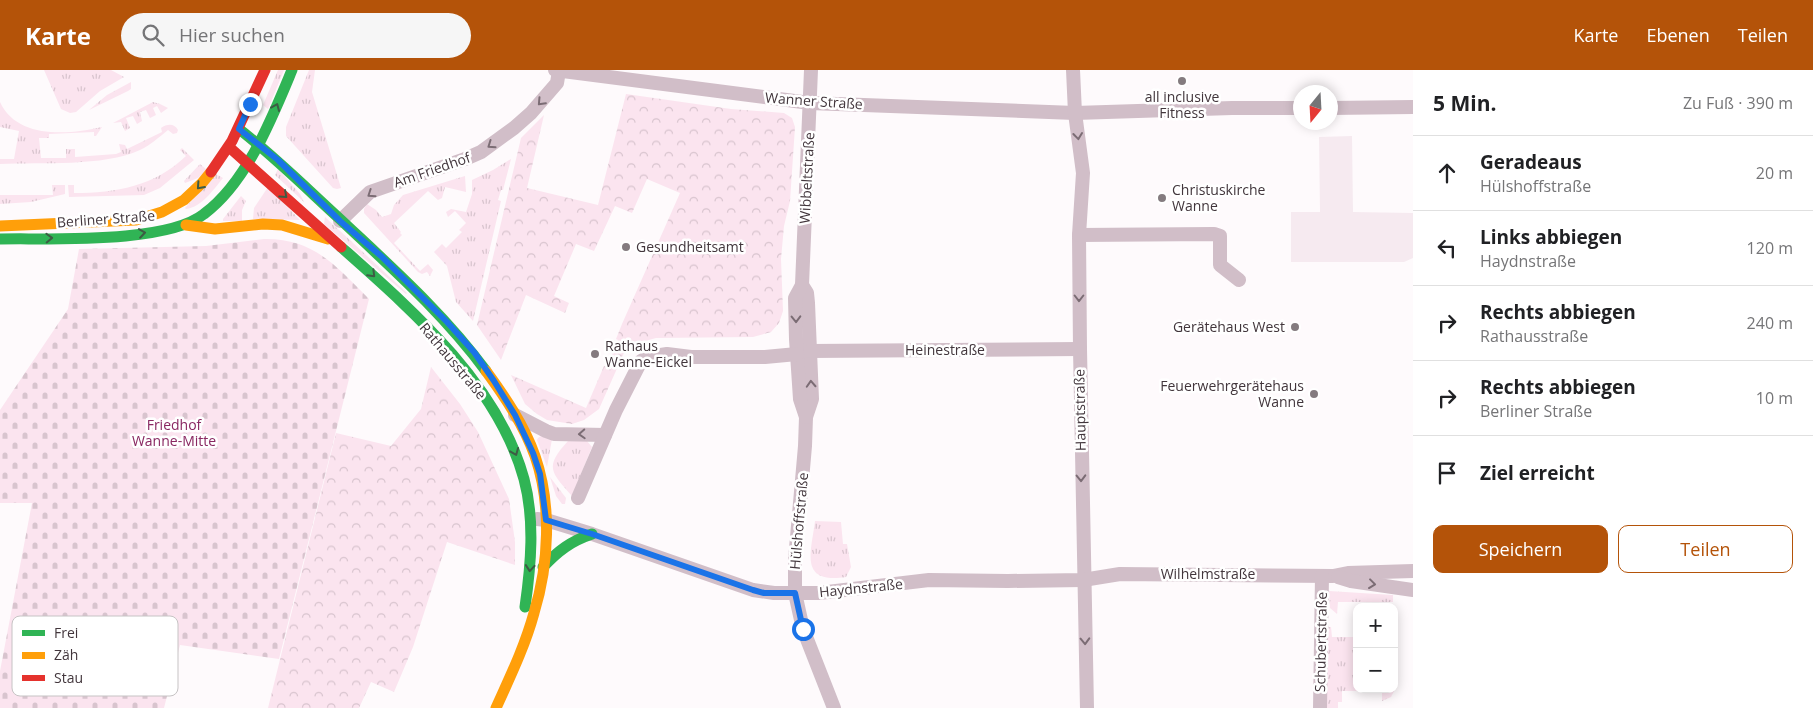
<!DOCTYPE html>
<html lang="de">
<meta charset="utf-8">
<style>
body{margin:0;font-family:"Open Sans",sans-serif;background:#f6f6f6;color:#202124}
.controls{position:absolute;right:15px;bottom:15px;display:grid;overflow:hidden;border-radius:10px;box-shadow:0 2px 12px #0003}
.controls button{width:45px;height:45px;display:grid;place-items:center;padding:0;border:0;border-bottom:1px solid #e0e0e0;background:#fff;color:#202124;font:25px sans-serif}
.compass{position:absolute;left:1293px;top:15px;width:45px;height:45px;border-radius:50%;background:#fff;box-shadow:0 2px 12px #0003;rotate:198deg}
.stop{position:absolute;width:15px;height:15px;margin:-11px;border:4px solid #1a73e8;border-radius:50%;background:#fff}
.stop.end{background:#1a73e8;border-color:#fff;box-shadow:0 1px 5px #0008}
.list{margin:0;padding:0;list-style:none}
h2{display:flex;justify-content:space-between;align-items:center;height:65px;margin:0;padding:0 20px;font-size:21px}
h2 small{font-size:16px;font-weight:400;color:#757577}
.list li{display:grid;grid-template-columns:32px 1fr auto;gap:15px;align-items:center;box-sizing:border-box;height:75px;padding:0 20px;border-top:1px solid #e0e0e0}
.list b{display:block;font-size:19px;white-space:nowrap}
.list p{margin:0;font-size:16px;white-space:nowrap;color:#757577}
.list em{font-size:16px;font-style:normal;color:#757577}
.actions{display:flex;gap:10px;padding:15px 20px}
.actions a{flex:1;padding:11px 0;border:1px solid #b45309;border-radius:10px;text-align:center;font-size:18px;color:#b45309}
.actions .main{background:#b45309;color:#fff}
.icon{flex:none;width:28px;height:28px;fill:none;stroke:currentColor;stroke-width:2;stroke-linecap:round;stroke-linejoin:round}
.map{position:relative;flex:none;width:1413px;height:638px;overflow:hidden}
header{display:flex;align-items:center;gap:30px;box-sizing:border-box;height:70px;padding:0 25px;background:#b45309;color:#fff}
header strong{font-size:24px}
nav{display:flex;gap:28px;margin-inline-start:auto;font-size:18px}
.search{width:350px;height:45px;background:#f6f6f6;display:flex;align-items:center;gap:12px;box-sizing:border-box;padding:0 18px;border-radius:28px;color:#757577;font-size:19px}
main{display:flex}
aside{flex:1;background:#fff}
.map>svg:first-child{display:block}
</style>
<header>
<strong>Karte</strong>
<div class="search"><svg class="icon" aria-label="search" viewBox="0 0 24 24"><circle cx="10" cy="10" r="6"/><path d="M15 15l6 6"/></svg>Hier suchen</div>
<nav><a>Karte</a><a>Ebenen</a><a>Teilen</a></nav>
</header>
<main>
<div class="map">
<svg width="1413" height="638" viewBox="0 0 1413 638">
<defs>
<pattern id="grass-tufts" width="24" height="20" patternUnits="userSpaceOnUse" patternTransform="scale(1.25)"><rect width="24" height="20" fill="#fbe4ef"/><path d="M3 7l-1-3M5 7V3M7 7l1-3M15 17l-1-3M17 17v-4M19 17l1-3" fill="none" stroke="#d8c4ce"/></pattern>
<pattern id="forest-crowns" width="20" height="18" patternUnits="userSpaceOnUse" patternTransform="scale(1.25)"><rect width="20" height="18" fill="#fbe4ef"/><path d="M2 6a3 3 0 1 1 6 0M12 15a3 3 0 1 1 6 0" fill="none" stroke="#d8c4ce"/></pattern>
<pattern id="cemetery-stones" width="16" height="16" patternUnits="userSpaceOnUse" patternTransform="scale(1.25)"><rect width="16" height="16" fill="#fbe4ef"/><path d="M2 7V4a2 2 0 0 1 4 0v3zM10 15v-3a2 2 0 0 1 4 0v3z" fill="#d8c4ce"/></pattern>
</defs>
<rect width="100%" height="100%" fill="#fefafc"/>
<!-- built -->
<path fill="#f6eaf0" d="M1352,66L1353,142L1413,143V188L1404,192H1291V142H1320L1319,67Z"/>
<!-- grass -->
<g fill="url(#grass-tufts)">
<path d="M44,0H111L124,7L100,21L76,42L70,43L61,39Z"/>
<path d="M278,0H284L268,39L263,35Z"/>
<path d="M309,0H315L312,22L341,118L337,119L333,118L286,66V57Z"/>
<path d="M131,12V19L128,21L89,40L107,25Z"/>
<path d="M0,32C17,69 68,65 102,57L96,66H94V62L49,64V68H39L41,88H66V79H75V87L116,84L121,82L119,74L125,75L127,79L162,62L161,58C167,54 174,53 178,60L177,63L173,64L168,60C159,67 151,75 140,80C103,97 42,92 0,94V89H14L19,61L0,57Z"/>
<path d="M153,32L160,34L168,38L161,43L157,36L153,38L156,45L150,48L146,40L140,42L142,51L137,54L133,46L126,48L130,58L125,61L121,52L113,53Z"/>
<path d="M182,78L194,90L160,118L144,125L69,127L68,115H74V123C116,123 155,116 186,86L180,80Z"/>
<path d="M511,89L503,120H501L498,130L501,131L473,251L456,232L447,196L434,182L442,174L446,178L462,162L459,160L466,153L455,141L448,147L446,142L451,139L466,142L472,124V110L493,100Z"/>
<path d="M200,94L207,100L198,108L185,113L184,111Z"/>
<path d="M278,99L300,124L304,132L275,105Z"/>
<path d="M216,104L223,108C213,120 202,137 186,139L185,138Z"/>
<path d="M465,106L466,122L445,117L442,128L438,130L428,121L394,153L401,162L400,163L402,165L394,173L420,201L428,194L433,200L430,206L427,202L422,204L418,202L364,143V139L367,134L376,140L382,147L391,144L394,135L403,125Z"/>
<path d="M52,115H65V124L31,132L0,134V125H53Z"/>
<path d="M268,117L300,150L253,149L254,138Z"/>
<path d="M241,126L246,131L242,140V151H223V149Z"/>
<path d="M325,147L407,223L406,224L324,154Z"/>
<path d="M541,366L552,369L547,397L537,370L538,368Z"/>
<path d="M568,371H587L592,377L572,426C551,402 544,397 568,371Z"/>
<path d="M550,407L566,428L565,434H562L556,426Z"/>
<path d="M815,451L841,452L843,474H847L851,497L846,507C799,514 811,483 815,451Z"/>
<path d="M1329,521L1393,525V532H1338L1337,544L1330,538Z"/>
<path d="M1323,557H1331L1332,567H1357V619L1394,621L1391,627L1382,631V621H1342V632H1338V638H1323Z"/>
</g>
<!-- forest -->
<g fill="url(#forest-crowns)">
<path d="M626,24L731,39L784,43L792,48L795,57L790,131L784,156L781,189L783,241L779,253L771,262L753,267L656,268L627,276L599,339L584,350L572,354L547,350L537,344L525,334L511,305L586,338L604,296H607L618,270L616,269L622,254L680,123L647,109L632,143L615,136L594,181L576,174L554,226L569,233L565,243L526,225L501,290L477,255L521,68L544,45L527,118L598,135Z"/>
<path d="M431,297L460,334L478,362L509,429L515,472V495L447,472L413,577L394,622L371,612L359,638H268L336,363L391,376L421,339Z"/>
</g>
<!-- cemetery -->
<path fill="url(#cemetery-stones)" d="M264,169C314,168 337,197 369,229L279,589L180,575L164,638H0V601L32,433H0V340L68,239L79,179L206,176Z"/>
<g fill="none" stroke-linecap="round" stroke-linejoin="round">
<!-- street -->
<g stroke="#d1bec8" stroke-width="14">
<path d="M555,0L810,33L1075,43L1232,38H1300"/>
<path d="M811,0L802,215L807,223L808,233L812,329L806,347L805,376L795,490V523L803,559L834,638"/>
<path d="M1073,0L1075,43L1083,103L1079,165L1080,279L1087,638"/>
<path d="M1330,38L1413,37"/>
<path d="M340,151L370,122L465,89L481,82L514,58L531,43L557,13L559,1"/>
<path d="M1079,165L1214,164L1220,166V195L1239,210"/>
<path d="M802,215L795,228L796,269L800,329L806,347"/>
<path d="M810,281L1080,279"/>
<path d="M515,345L546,361L554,364L605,365"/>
<path d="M578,428L616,340L641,291L648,287L667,284L691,287H765L797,284"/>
<path d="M537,449L546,450L592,464L753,520L774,523H819L929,510L1008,511L1083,510L1120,504L1333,506L1348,503L1413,501"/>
<path d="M1338,507L1351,511L1413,520"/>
<path d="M1320,638L1322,506"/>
</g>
<!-- fast -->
<g stroke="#30b455" stroke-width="11">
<path d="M239,59C275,87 307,119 341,150C392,198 444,244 486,301"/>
<path d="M0,169C50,168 166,174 204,144C247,112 272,48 292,0"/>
<path d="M341,177C412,240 498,314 524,409C535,450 531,495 525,537"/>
<path d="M543,497C558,481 571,471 592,464"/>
</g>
<!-- slow -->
<g stroke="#ff9f0a" stroke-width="11">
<path d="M186,155L215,159L263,154L282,155L328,169"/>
<path d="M0,156L136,150L162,142L184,130L202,113L211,102"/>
<path d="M486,301C505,327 524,355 535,386C552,435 549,494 534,543C525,576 510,607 496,638"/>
</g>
<!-- jam -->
<g stroke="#e5322d" stroke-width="11">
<path d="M229,77L341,177"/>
<path d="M211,102L232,71L265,0"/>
</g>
</g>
<!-- one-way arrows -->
<defs><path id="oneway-chevron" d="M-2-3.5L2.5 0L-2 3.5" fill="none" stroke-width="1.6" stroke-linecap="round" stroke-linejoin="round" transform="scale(1.25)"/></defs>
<g stroke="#7b6c74">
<use href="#oneway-chevron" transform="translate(541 32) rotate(133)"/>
<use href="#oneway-chevron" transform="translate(1078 66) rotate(83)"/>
<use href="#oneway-chevron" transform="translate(491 75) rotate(145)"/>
<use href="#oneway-chevron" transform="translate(371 124) rotate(146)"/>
<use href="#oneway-chevron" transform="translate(1079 228) rotate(90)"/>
<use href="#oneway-chevron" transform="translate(796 249) rotate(89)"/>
<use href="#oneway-chevron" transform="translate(811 314) rotate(-93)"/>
<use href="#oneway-chevron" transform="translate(582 364) rotate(177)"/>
<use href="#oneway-chevron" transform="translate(1081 408) rotate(89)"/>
<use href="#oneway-chevron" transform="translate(1372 514) rotate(7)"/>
<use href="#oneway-chevron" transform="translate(1085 571) rotate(88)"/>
</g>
<g stroke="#3d5c44">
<use href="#oneway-chevron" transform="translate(276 37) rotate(-67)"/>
<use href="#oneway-chevron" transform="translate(200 116) rotate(132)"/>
<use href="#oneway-chevron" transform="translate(284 125) rotate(42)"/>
<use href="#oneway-chevron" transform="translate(142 163) rotate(-8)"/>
<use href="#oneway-chevron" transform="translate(49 168) rotate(-2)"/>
<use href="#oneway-chevron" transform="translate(372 204) rotate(45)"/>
<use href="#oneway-chevron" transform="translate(515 382) rotate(68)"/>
<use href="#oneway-chevron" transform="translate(530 498) rotate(95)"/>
</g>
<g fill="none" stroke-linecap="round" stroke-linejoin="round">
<!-- route -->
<path stroke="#1a73e8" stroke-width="6" d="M250,34L239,59L278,90L340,151L381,186L447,252L474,282L494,311L515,345L533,383L540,404L546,450L592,464L753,520L764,523H795L803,559"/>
</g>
<!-- markers -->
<g fill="#847b7f" stroke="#fff" stroke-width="2">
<circle cx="1182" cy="11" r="5"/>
<circle cx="1162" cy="128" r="5"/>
<circle cx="626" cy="177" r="5"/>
<circle cx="1295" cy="257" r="5"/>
<circle cx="595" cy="284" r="5"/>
<circle cx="1314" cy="324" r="5"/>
</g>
<g text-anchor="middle" stroke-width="5" stroke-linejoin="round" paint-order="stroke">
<!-- poi labels -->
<g font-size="14" fill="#42363c" stroke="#fff" text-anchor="start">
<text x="1182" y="32" text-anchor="middle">all inclusive<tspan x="1182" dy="16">Fitness</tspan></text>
<text x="1172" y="125">Christuskirche<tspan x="1172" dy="16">Wanne</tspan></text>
<text x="636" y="182">Gesundheitsamt</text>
<text x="1285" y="262" text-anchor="end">Gerätehaus West</text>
<text x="605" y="281">Rathaus<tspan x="605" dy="16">Wanne-Eickel</tspan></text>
<text x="1304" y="321" text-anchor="end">Feuerwehrgerätehaus<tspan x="1304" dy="16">Wanne</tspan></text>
</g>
<!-- street labels -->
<g font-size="14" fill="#42363c" stroke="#fff">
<text transform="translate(814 31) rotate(4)" y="5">Wanner Straße</text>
<text transform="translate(432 100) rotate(-19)" y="5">Am Friedhof</text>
<text transform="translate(807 108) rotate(-87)" y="5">Wibbeltstraße</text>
<text transform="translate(106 149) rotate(-4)" y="5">Berliner Straße</text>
<text x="945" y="285">Heinestraße</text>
<text transform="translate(453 291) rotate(50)" y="5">Rathausstraße</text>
<text transform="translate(1080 340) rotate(-91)" y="5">Hauptstraße</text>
<text transform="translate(799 451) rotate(-85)" y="5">Hülshoffstraße</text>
<text x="1208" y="509">Wilhelmstraße</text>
<text transform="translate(861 518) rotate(-6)" y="5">Haydnstraße</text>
<text transform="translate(1321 572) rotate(-89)" y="5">Schubertstraße</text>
</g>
<!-- park labels -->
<g font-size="14" fill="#892862" stroke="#fff">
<text x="174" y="360">Friedhof<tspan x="174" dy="16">Wanne-Mitte</tspan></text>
</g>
</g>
<!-- legend -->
<rect x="12" y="546" width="166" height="80" rx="8" fill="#fff" stroke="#c6c3c4" stroke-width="1"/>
<rect x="22" y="560" width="23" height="6" fill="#30b455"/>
<rect x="22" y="582" width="23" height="7" fill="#ff9f0a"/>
<rect x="22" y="605" width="23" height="6" fill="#e5322d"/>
<g font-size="14" fill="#42363c">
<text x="54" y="568">Frei</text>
<text x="54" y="590">Zäh</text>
<text x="54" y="613">Stau</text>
</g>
</svg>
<div class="controls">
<button>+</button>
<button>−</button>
</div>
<svg class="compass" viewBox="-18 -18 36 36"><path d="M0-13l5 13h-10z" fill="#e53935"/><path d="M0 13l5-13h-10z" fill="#757577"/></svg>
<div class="stop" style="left:803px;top:559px"></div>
<div class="stop end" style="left:250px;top:34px"></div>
</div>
<aside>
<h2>5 Min.<small>Zu Fuß · 390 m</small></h2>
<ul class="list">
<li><svg class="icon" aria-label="ahead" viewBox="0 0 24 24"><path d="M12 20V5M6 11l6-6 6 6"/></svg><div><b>Geradeaus</b><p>Hülshoffstraße</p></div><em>20 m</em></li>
<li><svg class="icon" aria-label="left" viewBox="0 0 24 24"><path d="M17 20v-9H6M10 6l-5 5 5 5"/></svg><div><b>Links abbiegen</b><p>Haydnstraße</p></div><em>120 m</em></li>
<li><svg class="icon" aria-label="right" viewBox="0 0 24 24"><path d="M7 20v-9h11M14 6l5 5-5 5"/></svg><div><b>Rechts abbiegen</b><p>Rathausstraße</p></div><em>240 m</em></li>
<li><svg class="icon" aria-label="right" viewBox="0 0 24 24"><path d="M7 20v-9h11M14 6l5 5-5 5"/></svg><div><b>Rechts abbiegen</b><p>Berliner Straße</p></div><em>10 m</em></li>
<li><svg class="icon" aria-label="arrive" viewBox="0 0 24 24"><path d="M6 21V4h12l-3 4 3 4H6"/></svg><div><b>Ziel erreicht</b></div></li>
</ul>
<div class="actions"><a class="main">Speichern</a><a>Teilen</a></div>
</aside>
</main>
